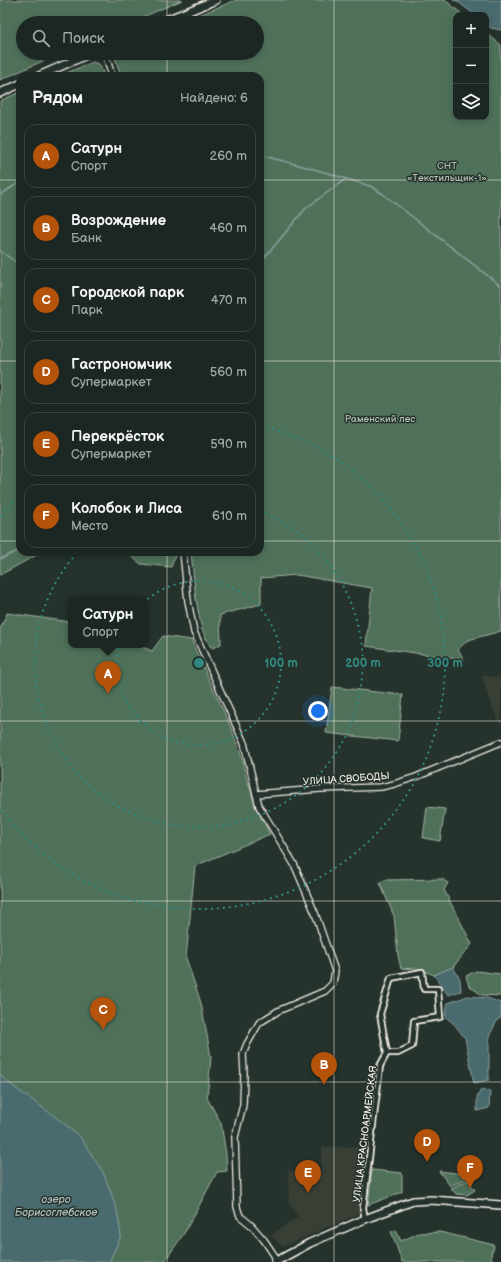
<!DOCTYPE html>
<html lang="ru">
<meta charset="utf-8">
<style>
body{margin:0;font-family:"Balsamiq Sans",sans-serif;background:#252e2a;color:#f1f3f6}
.controls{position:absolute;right:12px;top:12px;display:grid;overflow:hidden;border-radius:8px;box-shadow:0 2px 6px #0003}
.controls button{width:36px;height:36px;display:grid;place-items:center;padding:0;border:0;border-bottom:1px solid #3a4340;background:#1c2622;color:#f1f3f6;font:20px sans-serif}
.you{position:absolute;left:318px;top:711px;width:14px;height:14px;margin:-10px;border:3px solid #fff;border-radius:50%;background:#1a73e8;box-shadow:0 0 0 6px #1a73e833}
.badge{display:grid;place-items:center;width:26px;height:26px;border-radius:50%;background:#b45309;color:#fff;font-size:13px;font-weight:700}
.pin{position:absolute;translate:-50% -33px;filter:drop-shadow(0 1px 2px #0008)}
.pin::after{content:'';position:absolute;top:21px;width:14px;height:12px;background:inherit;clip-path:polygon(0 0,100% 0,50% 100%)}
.popup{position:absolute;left:68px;top:596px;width:80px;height:52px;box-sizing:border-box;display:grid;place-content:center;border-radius:8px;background:#1c2622;filter:drop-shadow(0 1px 3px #0005);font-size:13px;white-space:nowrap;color:#a0a5a5}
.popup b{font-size:15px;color:#f1f3f6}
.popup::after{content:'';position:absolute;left:50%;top:100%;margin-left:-8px;border:8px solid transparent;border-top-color:#1c2622}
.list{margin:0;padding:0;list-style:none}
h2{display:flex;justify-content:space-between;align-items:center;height:52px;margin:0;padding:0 16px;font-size:17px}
h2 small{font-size:13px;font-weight:400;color:#a0a5a5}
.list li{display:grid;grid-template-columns:26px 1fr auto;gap:12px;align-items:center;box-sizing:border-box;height:64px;margin:0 8px 8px;padding:0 8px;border:1px solid #3a4340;border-radius:12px}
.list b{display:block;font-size:15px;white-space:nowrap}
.list p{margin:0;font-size:13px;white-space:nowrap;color:#a0a5a5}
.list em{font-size:13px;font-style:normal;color:#a0a5a5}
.icon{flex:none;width:22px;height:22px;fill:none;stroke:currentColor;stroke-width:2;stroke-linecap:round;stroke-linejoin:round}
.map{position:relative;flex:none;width:501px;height:1262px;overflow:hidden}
.search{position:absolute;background:#1c2622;box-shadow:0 2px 6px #0003;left:16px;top:16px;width:248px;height:44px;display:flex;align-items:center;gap:10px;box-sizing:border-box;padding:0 14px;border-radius:22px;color:#a0a5a5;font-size:15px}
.panel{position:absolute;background:#1c2622;box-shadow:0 2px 6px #0003;left:16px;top:72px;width:248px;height:484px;border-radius:12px}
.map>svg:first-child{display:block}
</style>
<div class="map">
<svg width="501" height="1262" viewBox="0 0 501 1262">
<rect width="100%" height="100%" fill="#26332d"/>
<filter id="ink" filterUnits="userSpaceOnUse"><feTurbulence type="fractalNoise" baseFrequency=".025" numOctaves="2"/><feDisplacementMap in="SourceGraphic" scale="8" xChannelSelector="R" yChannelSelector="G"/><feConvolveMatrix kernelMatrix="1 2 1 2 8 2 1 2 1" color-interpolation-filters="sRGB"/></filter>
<g filter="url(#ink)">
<!-- built -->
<g fill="#383f36">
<path d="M482,675L501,678V727L488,697Z"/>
<path d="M322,1147H368L360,1210L358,1214L282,1247L271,1235L298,1217L289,1203L288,1171L321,1172Z"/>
</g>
<!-- green -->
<g fill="#50715a" stroke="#a2b1a1">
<path d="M0,0H182L129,23H23V53H61L0,80Z"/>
<path d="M236,0H445L463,15H456V117H486V33L501,45V631L468,640L458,649L464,660L366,646L372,588L297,575L261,578V604L220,615L221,644L213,648L210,646L202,630L196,600L191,552H260V76H121L115,58L119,53H257V23H180Z"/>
<path d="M93,62L100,65L104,76H59Z"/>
<path d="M20,92V552H42L0,575V101Z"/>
<path d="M126,552H174L175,556L171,567L141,564Z"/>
<path d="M7,613L71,622V645H137L152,651L163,636L191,640L232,730L243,761L245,773L257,810L270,834L195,866L186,958L201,1003L211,1057L207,1098L221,1123L226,1154L227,1171L217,1172L185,1232L164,1262H0V629Z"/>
<path d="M332,687L403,695L398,741L326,733Z"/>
<path d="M427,807L445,809L440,841L423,838Z"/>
<path d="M442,879L448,883L444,890L472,944L453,967L434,975L416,968L401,969L398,955L394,916L380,883L384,880Z"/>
<path d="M476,971L501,974V996L482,995L469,986L466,976Z"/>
<path d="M372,1170L402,1173V1192L368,1205Z"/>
<path d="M439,1171L464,1174L468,1178L450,1186Z"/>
<path d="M468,1180L475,1190L467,1195L456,1194L451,1188Z"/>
<path d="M396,1230L401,1241L419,1233L440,1232L494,1245L493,1251H491L492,1262H402L391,1231Z"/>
</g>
<!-- water -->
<g fill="#486a6e" stroke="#8da09f">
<path d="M453,0H501V30L491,28L486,25V15H475L457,1Z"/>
<path d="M453,967L460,979L461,991L448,995L434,975Z"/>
<path d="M468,996L487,998L501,1003V1018L498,1019L489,1036V1080L474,1083L465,1038L455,1025L445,1016L448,1003Z"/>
<path d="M0,1075L11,1085L61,1121L81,1138L104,1174L117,1210L121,1236L109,1262H0Z"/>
<path d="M481,1090L490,1091L489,1108L477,1111V1097Z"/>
</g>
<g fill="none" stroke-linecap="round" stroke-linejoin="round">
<!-- stream -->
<g stroke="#8da09f" stroke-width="1.5">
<path d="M260,155L314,169L370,186L383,194L501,286"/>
<path d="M0,195L20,182"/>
<path d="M0,251L20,265"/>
<path d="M260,263L306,208L346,179"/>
<path d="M0,559L20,550"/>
</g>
<!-- minor casing -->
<g stroke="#f4f1e8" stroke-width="8">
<path id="minor" d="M365,1219L363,1208L380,1066L387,1053H398L412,1046L414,1021L440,1017L438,989H424L422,972L391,978L380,1014L387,1053"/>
</g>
<!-- tertiary casing -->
<g stroke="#f4f1e8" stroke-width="8">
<g id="tertiary">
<path d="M105,53L112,76"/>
<path d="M183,552L188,601L194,632L244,743L259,806L294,864L315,913L335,971L333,983L325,991L278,1011L259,1023L247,1044L243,1054L244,1073L243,1105L235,1137L237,1207L240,1216L251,1225L264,1240L274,1255L276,1261"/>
<path d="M256,794L320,789L381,787L394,784L416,777L501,742"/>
</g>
</g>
<!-- secondary casing -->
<g stroke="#f4f1e8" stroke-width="10">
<path id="secondary" d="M275,1262L310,1243L365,1219L413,1201L431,1200L501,1205"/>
</g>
<!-- primary casing -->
<g stroke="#f4f1e8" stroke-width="10">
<g id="primary">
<path d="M159,23L216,0"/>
<path d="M39,76L91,53"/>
<path d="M0,93L20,84"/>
</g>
</g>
<!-- minor -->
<use href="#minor" stroke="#26332d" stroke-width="4.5"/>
<!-- tertiary -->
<use href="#tertiary" stroke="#26332d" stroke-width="5.5"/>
<!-- secondary -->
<use href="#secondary" stroke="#26332d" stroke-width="7"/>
<!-- primary -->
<use href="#primary" stroke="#26332d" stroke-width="7"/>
</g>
</g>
<!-- grid -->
<path fill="none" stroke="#f4f1e8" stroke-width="1" stroke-opacity="0.55" d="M167,0V23M334,0V1262M167,53V76M0,180H20M260,180H501M0,361H20M260,361H501M0,541H20M260,541H501M167,552V1262M0,721H501M0,901H501M0,1082H501"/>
<!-- distance rings -->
<g fill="none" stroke="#318880" stroke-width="2" stroke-dasharray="2 4">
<circle cx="199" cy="663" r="82"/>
<path d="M260 511A164 164 0 1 1 78 552"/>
<path d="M1 517A246 246 0 0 1 19 495M261 425A246 246 0 1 1 1 809"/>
</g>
<g text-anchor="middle" stroke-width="3" stroke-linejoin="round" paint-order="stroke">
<!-- park labels -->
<g font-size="10" fill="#b2beaf" stroke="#26332d">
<text x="447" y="169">СНТ<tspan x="447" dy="12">«Текстильщик-1»</tspan></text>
<text x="380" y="422">Раменский лес</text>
</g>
<!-- street labels -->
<g font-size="10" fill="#f4f1e8" stroke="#26332d">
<text transform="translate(346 778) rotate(-4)" y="4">УЛИЦА СВОБОДЫ</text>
<text transform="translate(364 1134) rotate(-83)" y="4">УЛИЦА КРАСНОАРМЕЙСКАЯ</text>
</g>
<!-- water labels -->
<g font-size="11" font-style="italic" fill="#afbbb7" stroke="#26332d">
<text x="56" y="1203">озеро<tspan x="56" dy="13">Борисоглебское</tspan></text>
</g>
</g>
<circle cx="199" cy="663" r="6" fill="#318880" stroke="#26332d" stroke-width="2"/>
<g font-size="12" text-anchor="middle" font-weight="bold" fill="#318880" stroke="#26332d" stroke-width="3" stroke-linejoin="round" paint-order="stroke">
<text x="281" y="667">100 m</text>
<text x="363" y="667">200 m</text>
<text x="445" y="667">300 m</text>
</g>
</svg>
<div class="controls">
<button>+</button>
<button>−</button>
<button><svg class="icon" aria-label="layers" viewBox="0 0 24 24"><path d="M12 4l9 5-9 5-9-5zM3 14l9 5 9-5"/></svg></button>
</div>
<div class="you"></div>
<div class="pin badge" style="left:108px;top:694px">A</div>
<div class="popup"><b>Сатурн</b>Спорт</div>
<div class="pin badge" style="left:324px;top:1085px">B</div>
<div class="pin badge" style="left:103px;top:1030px">C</div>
<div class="pin badge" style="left:427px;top:1162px">D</div>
<div class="pin badge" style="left:308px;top:1193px">E</div>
<div class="pin badge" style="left:470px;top:1188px">F</div>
<div class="search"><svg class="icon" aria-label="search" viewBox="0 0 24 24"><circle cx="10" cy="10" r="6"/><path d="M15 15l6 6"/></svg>Поиск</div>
<section class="panel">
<h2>Рядом<small>Найдено: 6</small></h2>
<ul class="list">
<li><span class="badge">A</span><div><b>Сатурн</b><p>Спорт</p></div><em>260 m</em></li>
<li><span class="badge">B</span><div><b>Возрождение</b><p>Банк</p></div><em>460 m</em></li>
<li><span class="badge">C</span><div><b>Городской парк</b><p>Парк</p></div><em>470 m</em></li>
<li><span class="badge">D</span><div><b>Гастрономчик</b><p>Супермаркет</p></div><em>560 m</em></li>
<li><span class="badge">E</span><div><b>Перекрёсток</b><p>Супермаркет</p></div><em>590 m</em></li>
<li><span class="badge">F</span><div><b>Колобок и Лиса</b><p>Место</p></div><em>610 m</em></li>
</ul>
</section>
</div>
